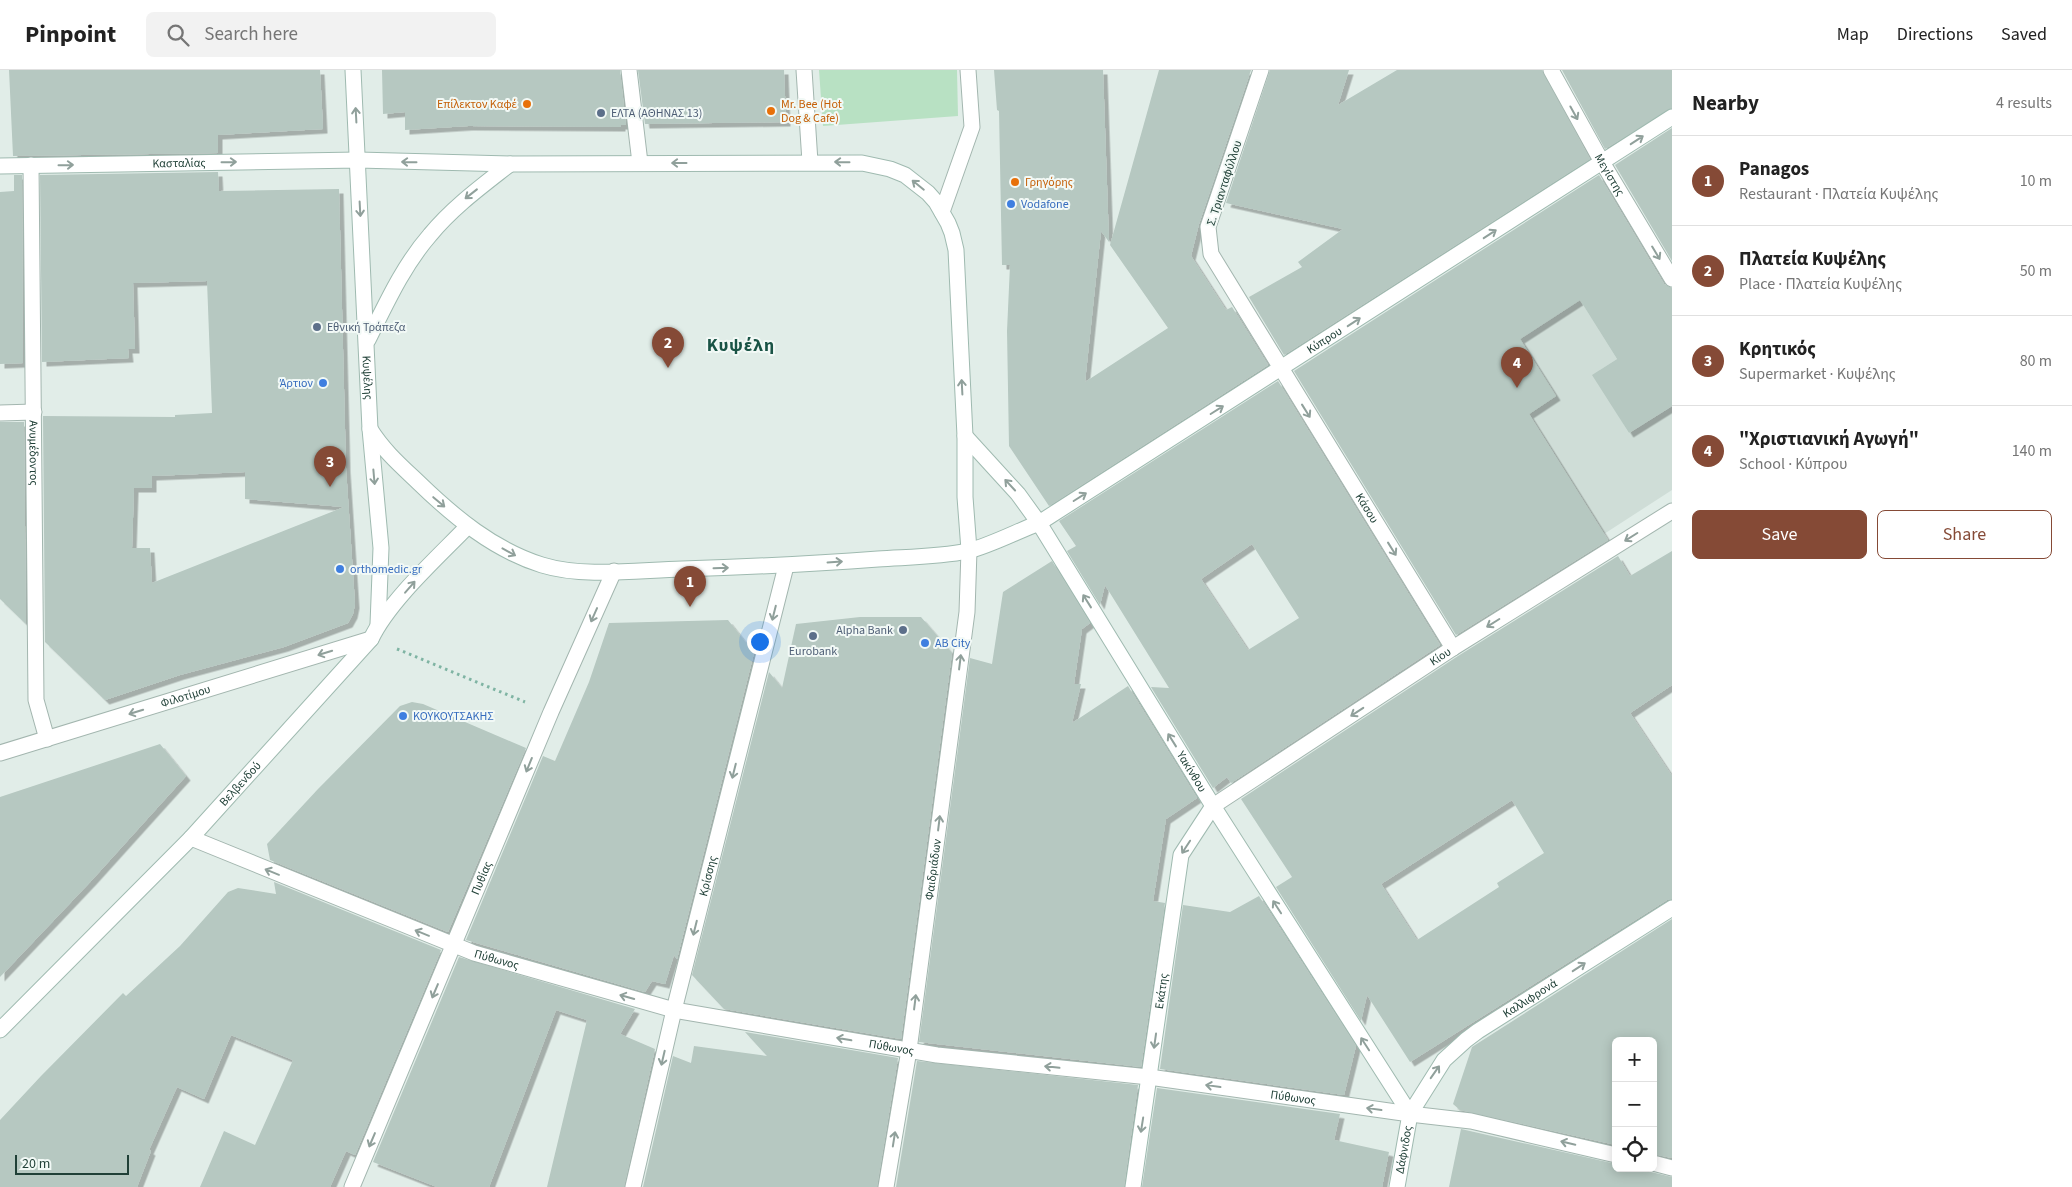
<!DOCTYPE html>
<meta charset="utf-8">
<style>
body{margin:0;font-family:"Source Sans 3",sans-serif;background:#f2f2f2;color:#222}
.controls{position:absolute;right:15px;bottom:15px;display:grid;overflow:hidden;border-radius:8px;box-shadow:0 2px 12px #0003}
.controls button{width:45px;height:45px;display:grid;place-items:center;padding:0;border:0;border-bottom:1px solid #e0e0e0;background:#fff;color:#222;font:25px sans-serif}
.scale{position:absolute;left:15px;bottom:12px;width:114px;box-sizing:border-box;padding-left:5px;border:2px solid #204037;border-top:0;font-size:14px;line-height:18px;white-space:nowrap;color:#204037;-webkit-text-stroke:4px #f2f9f6;paint-order:stroke}
.you{position:absolute;left:759px;top:571px;width:18px;height:18px;margin:-12px;border:4px solid #fff;border-radius:50%;background:#1a73e8;box-shadow:0 0 0 8px #1a73e833}
.badge{display:grid;place-items:center;width:32px;height:32px;border-radius:50%;background:#854a36;color:#fff;font-size:16px;font-weight:700}
.pin{position:absolute;translate:-50% -41px;filter:drop-shadow(0 1px 2px #0008)}
.pin::after{content:'';position:absolute;top:26px;width:18px;height:15px;background:inherit;clip-path:polygon(0 0,100% 0,50% 100%)}
.list{margin:0;padding:0;list-style:none}
h2{display:flex;justify-content:space-between;align-items:center;height:65px;margin:0;padding:0 20px;font-size:21px}
h2 small{font-size:16px;font-weight:400;color:#767676}
.list li{display:grid;grid-template-columns:32px 1fr auto;gap:15px;align-items:center;box-sizing:border-box;height:90px;padding:0 20px;border-top:1px solid #e0e0e0}
.list b{display:block;font-size:19px;white-space:nowrap}
.list p{margin:0;font-size:16px;white-space:nowrap;color:#767676}
.list em{font-size:16px;font-style:normal;color:#767676}
.actions{display:flex;gap:10px;padding:15px 20px}
.actions a{flex:1;padding:11px 0;border:1px solid #854a36;border-radius:8px;text-align:center;font-size:18px;color:#854a36}
.actions .main{background:#854a36;color:#fff}
.icon{flex:none;width:28px;height:28px;fill:none;stroke:currentColor;stroke-width:2;stroke-linecap:round;stroke-linejoin:round}
.map{position:relative;flex:none;width:1672px;height:1117px;overflow:hidden}
header{display:flex;align-items:center;gap:30px;box-sizing:border-box;height:70px;padding:0 25px;background:#fff;border-bottom:1px solid #e0e0e0}
header strong{font-size:24px}
nav{display:flex;gap:28px;margin-inline-start:auto;font-size:18px}
.search{width:350px;height:45px;background:#f2f2f2;display:flex;align-items:center;gap:12px;box-sizing:border-box;padding:0 18px;border-radius:8px;color:#767676;font-size:19px}
main{display:flex}
aside{flex:1;background:#fff}
.map>svg:first-child{display:block}
</style>
<header>
<strong>Pinpoint</strong>
<div class="search"><svg class="icon" aria-label="search" viewBox="0 0 24 24"><circle cx="10" cy="10" r="6"/><path d="M15 15l6 6"/></svg>Search here</div>
<nav><a>Map</a><a>Directions</a><a>Saved</a></nav>
</header>
<main>
<div class="map">
<svg width="1672" height="1117" viewBox="0 0 1672 1117">
<defs>
<filter id="shadow"><feDropShadow dx="4.5" dy="4.5" stdDeviation="0" flood-color="#0004"/></filter>
</defs>
<rect width="100%" height="100%" fill="#e1ede8"/>
<!-- built -->
<path fill="#cfddd7" d="M1535,177L1574,220L1617,289L1600,300L1610,332L1629,363L1672,336V420L1604,464L1529,344L1465,384Z"/>
<!-- green -->
<path fill="#b8e1c3" d="M819,0H957L958,46L823,56Z"/>
<!-- building -->
<g fill="#b6c8c1" fill-rule="evenodd" filter="url(#shadow)">
<path d="M9,0H320L323,59L218,65V83L13,86Z"/>
<path d="M382,0H620L626,55H621V57L468,56L405,60V42L383,44Z"/>
<path d="M638,0H784L786,52L645,54Z"/>
<path d="M994,0H1103L1109,172L1101,161L1085,312L1168,258L1110,175L1159,0H1251L1199,154L1191,186L1226,240L1232,237L1268,295L1049,436L1009,376L1007,261L1010,195H1002L999,41L997,40Z"/>
<path d="M1270,0H1349L1338,35L1397,0H1542L1590,89L1284,285L1249,227L1302,197L1298,192L1343,159L1226,133Z"/>
<path d="M1562,0H1672V38L1605,79Z"/>
<path d="M1672,58V191L1615,95Z"/>
<path d="M218,102L219,121L339,119L346,398L355,534L353,544L348,553L284,577L180,605L105,630L45,572L43,346L175,347V345L212,343L207,211L133,213L135,279H128L129,288L42,292L40,105ZM245,402V429L344,437L152,513L150,478H132L134,418H152V406Z"/>
<path d="M14,105H22L23,293L0,294V122L14,121Z"/>
<path d="M1599,105L1664,214L1672,218V336L1629,363L1592,305L1617,289L1580,230L1520,269L1556,326L1529,344L1608,470L1456,565L1294,301Z"/>
<path d="M1278,311L1440,575L1231,713L1227,707L1213,718L1151,617L1169,618L1105,515L1100,535L1067,481L1076,476L1059,451ZM1252,474L1299,548L1248,580L1201,509Z"/>
<path d="M0,352H24L26,554L0,529Z"/>
<path d="M1672,481V615L1630,643L1672,706V829L1667,830L1410,992L1367,925L1361,951L1276,817L1292,807L1241,729L1458,586L1618,486L1630,506ZM1512,730L1544,783L1497,813L1499,817L1417,870L1381,814Z"/>
<path d="M1052,491L1090,553L1082,559L1074,614H1081L1072,653L1128,616L1197,728L1166,749L1153,831L1165,833L1141,997L919,972L970,588L992,594L1003,522Z"/>
<path d="M860,547H921L952,583L901,969L724,939L692,905L769,602L782,618L796,554Z"/>
<path d="M728,550L754,583L677,889L674,885L665,914L652,911L645,922L466,870L543,686L555,691L589,612L609,553Z"/>
<path d="M412,632L423,634L526,678L448,862L270,790L267,774L318,719L400,636Z"/>
<path d="M160,674L186,706L92,810L0,907V727Z"/>
<path d="M274,812L441,880L355,1085L346,1081L330,1117H200L224,1061L255,1075L293,990L231,965L204,1029L177,1017L149,1080L151,1081L137,1117H0V1050L41,1006L123,923L126,926L180,876L228,822L238,818L276,824Z"/>
<path d="M1259,826L1356,976L1344,1025L1160,999L1183,835L1230,842Z"/>
<path d="M1672,849V1088L1653,1084V971H1616V1075L1460,1040L1453,1034L1472,977Z"/>
<path d="M459,887L635,939L620,964L655,979L624,1117H547L587,950L556,940L489,1117H437L373,1092Z"/>
<path d="M745,962L898,988L877,1117H643L673,986L691,993L694,976L767,986Z"/>
<path d="M917,991L1138,1015L1124,1117H896Z"/>
<path d="M1157,1018L1340,1044L1334,1070L1389,1082L1382,1117H1142Z"/>
<path d="M1461,1059L1616,1094V1098H1646L1651,1102L1672,1107V1117H1449Z"/>
</g>
<g fill="none" stroke-linecap="round" stroke-linejoin="round">
<!-- street casing -->
<g stroke="#a3b6af" stroke-width="17">
<g id="street">
<path d="M629,0L640,93"/>
<path d="M804,0L810,92"/>
<path id="s1" d="M1261,0L1208,157L1211,184L1453,578"/>
<path id="s2" d="M1551,0L1602,92L1672,209"/>
<path id="s3" d="M31,95L36,630L47,669"/>
<path d="M942,142L972,57L968,0"/>
<path d="M0,343L34,342"/>
<path id="s4" d="M0,683L371,569"/>
<path id="s5" d="M1213,736L1453,578L1672,441"/>
<path id="s6" d="M191,768L474,883L674,940L937,985L1149,1007L1410,1044L1471,1051L1616,1085"/>
<path d="M1653,1093L1672,1098"/>
<path id="s7" d="M352,1117L551,642L614,501"/>
<path id="s8" d="M633,1117L674,940L786,496"/>
<path id="s9" d="M886,1117L909,980L967,542L969,480"/>
</g>
</g>
<!-- secondary casing -->
<g stroke="#9fbab0" stroke-width="17">
<g id="secondary">
<path id="s10" d="M353,0L370,359L381,478L378,554"/>
<path id="s11" d="M0,96L358,90L510,94L862,93L890,99L905,105L928,123L936,132L948,153L952,163L956,180L965,366V427L969,480"/>
<path d="M368,270C386,234 403,196 430,165C453,137 482,116 510,94"/>
<path id="s12" d="M370,359C383,380 400,395 418,412C454,447 494,480 542,495C584,508 639,500 682,499C747,497 812,494 878,489C907,487 939,487 968,481C989,476 1018,461 1039,453L1672,47"/>
<path id="s13" d="M965,366L1018,424L1039,453L1213,736L1410,1044"/>
<path id="s14" d="M0,960L191,768L371,569C389,531 438,487 468,456"/>
<path id="s15" d="M1133,1117L1181,785L1213,736"/>
<path id="s16" d="M1397,1117L1410,1044L1444,990L1466,970L1478,961L1672,838"/>
</g>
</g>
<!-- path -->
<path stroke="#7fb4a3" stroke-width="3" stroke-dasharray="2.5 4" stroke-linecap="butt" d="M397,579L525,632"/>
<!-- street -->
<use href="#street" stroke="#fff" stroke-width="15"/>
<!-- secondary -->
<use href="#secondary" stroke="#fff" stroke-width="15"/>
</g>
<!-- one-way arrows -->
<defs><path id="oneway-shaft" d="M-6 0H5M1.5-3L5.5 0L1.5 3" fill="none" stroke-width="1.6" stroke-linecap="round" stroke-linejoin="round" transform="scale(1.25)"/></defs>
<g stroke="#90a09b">
<use href="#oneway-shaft" transform="translate(1574 43) rotate(61)"/>
<use href="#oneway-shaft" transform="translate(356 45) rotate(-93)"/>
<use href="#oneway-shaft" transform="translate(1637 70) rotate(-33)"/>
<use href="#oneway-shaft" transform="translate(229 92) rotate(-1)"/>
<use href="#oneway-shaft" transform="translate(409 92) rotate(-179)"/>
<use href="#oneway-shaft" transform="translate(842 92) rotate(-179)"/>
<use href="#oneway-shaft" transform="translate(679 93) rotate(180)"/>
<use href="#oneway-shaft" transform="translate(66 95) rotate(-1)"/>
<use href="#oneway-shaft" transform="translate(918 115) rotate(-141)"/>
<use href="#oneway-shaft" transform="translate(471 124) rotate(142)"/>
<use href="#oneway-shaft" transform="translate(360 139) rotate(87)"/>
<use href="#oneway-shaft" transform="translate(1490 164) rotate(-33)"/>
<use href="#oneway-shaft" transform="translate(1656 183) rotate(59)"/>
<use href="#oneway-shaft" transform="translate(1354 252) rotate(-33)"/>
<use href="#oneway-shaft" transform="translate(962 317) rotate(-93)"/>
<use href="#oneway-shaft" transform="translate(1217 340) rotate(-32)"/>
<use href="#oneway-shaft" transform="translate(1306 341) rotate(58)"/>
<use href="#oneway-shaft" transform="translate(374 407) rotate(85)"/>
<use href="#oneway-shaft" transform="translate(1010 415) rotate(-133)"/>
<use href="#oneway-shaft" transform="translate(1080 427) rotate(-32)"/>
<use href="#oneway-shaft" transform="translate(439 432) rotate(40)"/>
<use href="#oneway-shaft" transform="translate(1631 467) rotate(148)"/>
<use href="#oneway-shaft" transform="translate(1392 479) rotate(58)"/>
<use href="#oneway-shaft" transform="translate(509 482) rotate(29)"/>
<use href="#oneway-shaft" transform="translate(835 492) rotate(-4)"/>
<use href="#oneway-shaft" transform="translate(721 498) rotate(-2)"/>
<use href="#oneway-shaft" transform="translate(410 517) rotate(-49)"/>
<use href="#oneway-shaft" transform="translate(1087 531) rotate(-122)"/>
<use href="#oneway-shaft" transform="translate(774 543) rotate(104)"/>
<use href="#oneway-shaft" transform="translate(594 545) rotate(114)"/>
<use href="#oneway-shaft" transform="translate(1493 553) rotate(148)"/>
<use href="#oneway-shaft" transform="translate(325 583) rotate(163)"/>
<use href="#oneway-shaft" transform="translate(960 592) rotate(-83)"/>
<use href="#oneway-shaft" transform="translate(136 642) rotate(163)"/>
<use href="#oneway-shaft" transform="translate(1357 642) rotate(147)"/>
<use href="#oneway-shaft" transform="translate(1172 670) rotate(-122)"/>
<use href="#oneway-shaft" transform="translate(529 695) rotate(112)"/>
<use href="#oneway-shaft" transform="translate(734 701) rotate(104)"/>
<use href="#oneway-shaft" transform="translate(939 753) rotate(-83)"/>
<use href="#oneway-shaft" transform="translate(1186 777) rotate(123)"/>
<use href="#oneway-shaft" transform="translate(272 802) rotate(-158)"/>
<use href="#oneway-shaft" transform="translate(1277 837) rotate(-123)"/>
<use href="#oneway-shaft" transform="translate(695 858) rotate(104)"/>
<use href="#oneway-shaft" transform="translate(422 863) rotate(-158)"/>
<use href="#oneway-shaft" transform="translate(1579 897) rotate(-33)"/>
<use href="#oneway-shaft" transform="translate(435 921) rotate(113)"/>
<use href="#oneway-shaft" transform="translate(627 927) rotate(-164)"/>
<use href="#oneway-shaft" transform="translate(915 932) rotate(-83)"/>
<use href="#oneway-shaft" transform="translate(844 969) rotate(-170)"/>
<use href="#oneway-shaft" transform="translate(1155 971) rotate(98)"/>
<use href="#oneway-shaft" transform="translate(1365 974) rotate(-123)"/>
<use href="#oneway-shaft" transform="translate(663 988) rotate(103)"/>
<use href="#oneway-shaft" transform="translate(1052 997) rotate(-174)"/>
<use href="#oneway-shaft" transform="translate(1435 1002) rotate(-55)"/>
<use href="#oneway-shaft" transform="translate(1213 1016) rotate(-172)"/>
<use href="#oneway-shaft" transform="translate(1374 1039) rotate(-172)"/>
<use href="#oneway-shaft" transform="translate(1142 1055) rotate(99)"/>
<use href="#oneway-shaft" transform="translate(894 1069) rotate(-81)"/>
<use href="#oneway-shaft" transform="translate(372 1070) rotate(113)"/>
<use href="#oneway-shaft" transform="translate(1568 1073) rotate(-167)"/>
</g>
<!-- markers -->
<g fill="#e8710a" stroke="#f2f9f6" stroke-width="2">
<circle cx="527" cy="34" r="5"/>
<circle cx="771" cy="41" r="5"/>
<circle cx="1015" cy="112" r="5"/>
</g>
<g fill="#5c6f8a" stroke="#f2f9f6" stroke-width="2">
<circle cx="601" cy="43" r="5"/>
<circle cx="317" cy="257" r="5"/>
<circle cx="903" cy="560" r="5"/>
<circle cx="813" cy="566" r="5"/>
</g>
<g fill="#3f7fe0" stroke="#f2f9f6" stroke-width="2">
<circle cx="1011" cy="134" r="5"/>
<circle cx="323" cy="313" r="5"/>
<circle cx="340" cy="499" r="5"/>
<circle cx="925" cy="573" r="5"/>
<circle cx="403" cy="646" r="5"/>
</g>
<g text-anchor="middle" stroke-width="4" stroke-linejoin="round" paint-order="stroke">
<!-- food labels -->
<g font-size="12" fill="#c56008" stroke="#f2f9f6" text-anchor="start">
<text x="517" y="38" text-anchor="end">Επίλεκτον Καφέ</text>
<text x="781" y="38">Mr. Bee (Hot<tspan x="781" dy="14">Dog &amp; Cafe)</tspan></text>
<text x="1025" y="116">Γρηγόρης</text>
</g>
<!-- service labels -->
<g font-size="12" fill="#4e5e75" stroke="#f2f9f6" text-anchor="start">
<text x="611" y="47">ΕΛΤΑ (ΑΘΗΝΑΣ 13)</text>
<text x="327" y="261">Εθνική Τράπεζα</text>
<text x="893" y="564" text-anchor="end">Alpha Bank</text>
<text x="813" y="585" text-anchor="middle">Eurobank</text>
</g>
<!-- street labels -->
<g font-size="12" fill="#204037" stroke="#f2f9f6">
<text dy="4" stroke="none"><textPath href="#s11" startOffset="179">Κασταλίας</textPath></text>
<text dy="4" stroke="none"><textPath href="#s2" startOffset="120">Μεγίστης</textPath></text>
<text transform="translate(1224 113) rotate(-72)" y="4">Σ. Τριανταφύλλου</text>
<text dy="4" stroke="none"><textPath href="#s12" startOffset="1065">Κύπρου</textPath></text>
<text dy="4" stroke="none"><textPath href="#s10" startOffset="308">Κυψέλης</textPath></text>
<text dy="4" stroke="none"><textPath href="#s3" startOffset="288">Ανυμέδοντος</textPath></text>
<text dy="4" stroke="none"><textPath href="#s1" startOffset="491">Κάσου</textPath></text>
<text dy="4" stroke="none"><textPath href="#s5" startOffset="272">Κίου</textPath></text>
<text dy="4" stroke="none"><textPath href="#s4" startOffset="194">Φιλοτίμου</textPath></text>
<text dy="4" stroke="none"><textPath href="#s13" startOffset="406">Υακίνθου</textPath></text>
<text dy="4" stroke="none"><textPath href="#s14" startOffset="344">Βελβενδού</textPath></text>
<text dy="4" stroke="none"><textPath href="#s9" startOffset="321">Φαιδριάδων</textPath></text>
<text dy="4" stroke="none"><textPath href="#s8" startOffset="320">Κρίσσης</textPath></text>
<text dy="4" stroke="none"><textPath href="#s7" startOffset="335">Πυθίας</textPath></text>
<text dy="4" stroke="none"><textPath href="#s6" startOffset="329">Πύθωνος</textPath></text>
<text dy="4" stroke="none"><textPath href="#s15" startOffset="198">Εκάτης</textPath></text>
<text dy="4" stroke="none"><textPath href="#s16" startOffset="244">Καλλιφρονά</textPath></text>
<text dy="4" stroke="none"><textPath href="#s6" startOffset="734">Πύθωνος</textPath></text>
<text dy="4" stroke="none"><textPath href="#s6" startOffset="1139">Πύθωνος</textPath></text>
<text dy="4" stroke="none"><textPath href="#s16" startOffset="38">Δάφνιδος</textPath></text>
</g>
<!-- shop labels -->
<g font-size="12" fill="#366cbe" stroke="#f2f9f6" text-anchor="start">
<text x="1021" y="138">Vodafone</text>
<text x="313" y="317" text-anchor="end">Άρτιον</text>
<text x="350" y="503">orthomedic.gr</text>
<text x="935" y="577">AB City</text>
<text x="413" y="650">ΚΟΥΚΟΥΤΣΑΚΗΣ</text>
</g>
<!-- district labels -->
<g font-size="18" font-weight="bold" letter-spacing="1" fill="#1a5446" stroke="#f2f9f6">
<text x="741" y="281">Κυψέλη</text>
</g>
</g>
</svg>
<div class="controls">
<button>+</button>
<button>−</button>
<button><svg class="icon" aria-label="locate" viewBox="0 0 24 24"><circle cx="12" cy="12" r="6"/><path d="M12 2v4M12 18v4M2 12h4M18 12h4"/></svg></button>
</div>
<div class="scale">20 m</div>
<div class="you"></div>
<div class="pin badge" style="left:690px;top:537px">1</div>
<div class="pin badge" style="left:668px;top:298px">2</div>
<div class="pin badge" style="left:330px;top:417px">3</div>
<div class="pin badge" style="left:1517px;top:318px">4</div>
</div>
<aside>
<h2>Nearby<small>4 results</small></h2>
<ul class="list">
<li><span class="badge">1</span><div><b>Panagos</b><p>Restaurant · Πλατεία Κυψέλης</p></div><em>10 m</em></li>
<li><span class="badge">2</span><div><b>Πλατεία Κυψέλης</b><p>Place · Πλατεία Κυψέλης</p></div><em>50 m</em></li>
<li><span class="badge">3</span><div><b>Κρητικός</b><p>Supermarket · Κυψέλης</p></div><em>80 m</em></li>
<li><span class="badge">4</span><div><b>&quot;Χριστιανική Αγωγή&quot;</b><p>School · Κύπρου</p></div><em>140 m</em></li>
</ul>
<div class="actions"><a class="main">Save</a><a>Share</a></div>
</aside>
</main>
